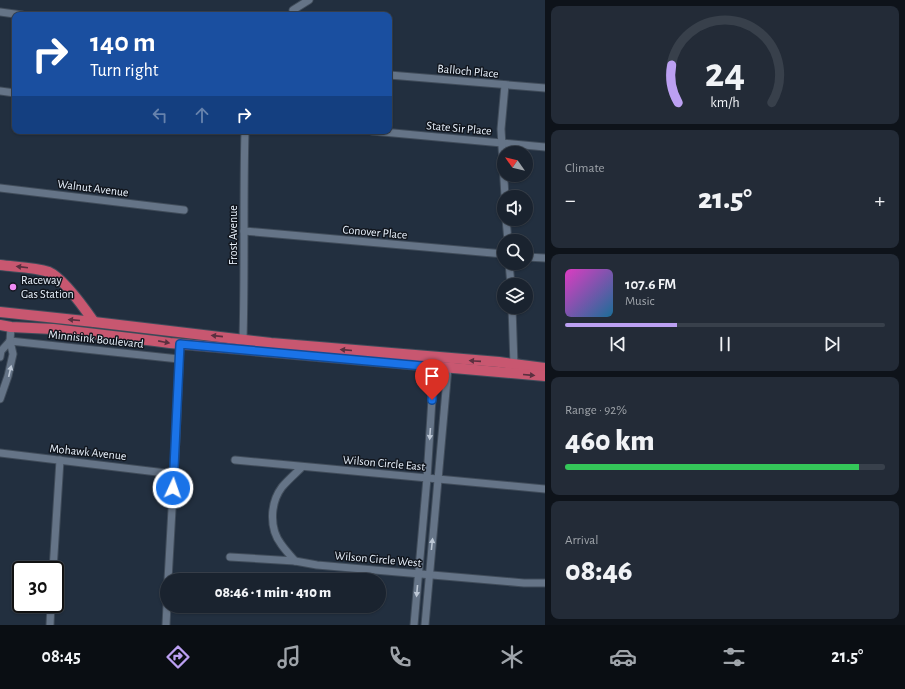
<!DOCTYPE html>
<meta charset="utf-8">
<style>
:root{--surface:#1a232f;--page:#232b37;--text:#f1f3f6;--muted:#9fa4aa;--line:#38404b;--accent:#bca0f2}
body{margin:0;font-family:"Alegreya Sans",sans-serif;background:var(--page);color:var(--text);height:100vh;display:flex;flex-direction:column;font-size:15px;white-space:nowrap}
*{box-sizing:border-box;margin:0}
p{font-size:13px;color:var(--muted)}
.icon{flex:none;width:22px;height:22px;fill:none;stroke:currentColor;stroke-width:2;stroke-linecap:round;stroke-linejoin:round}
.map{position:relative;flex:1;overflow:hidden}
.drawer{display:flex;flex-direction:column;gap:6px;padding:6px;background:#0e131a;width:360px}
.drawer>*{flex:none}
.top-card{position:absolute;left:12px;top:12px;width:380px;height:122px;border-radius:8px;box-shadow:0 1px 3px #0004,0 0 0 1px var(--line);background:#1a4fa0;color:#fff;overflow:hidden}
.needle{width:26px;rotate:304deg}
.tools{position:absolute;left:497px;top:146px;display:grid;gap:8px}
.tools a{display:grid;place-items:center;width:36px;height:36px;border-radius:50%;background:var(--surface);box-shadow:0 1px 3px #0004,0 0 0 1px var(--line);font-size:20px}
.speed{position:absolute;left:12px;top:561px;display:flex;gap:8px;font-size:20px;font-weight:700;text-align:center}
.speed>*{display:grid;place-content:center;width:52px;height:52px;border-radius:50%;background:var(--surface);box-shadow:0 1px 3px #0004,0 0 0 1px var(--line);line-height:1}
.speed .limit{border:2px solid #111;border-radius:6px;background:#fff;color:#111}
.pin{position:absolute;display:grid;place-items:center;width:34px;height:34px;color:#fff;margin:-41px -17px;border-radius:50% 50% 50% 0;rotate:-45deg;box-shadow:0 0 4px #0007}
.pin .icon{rotate:45deg}
.me{position:absolute;width:44px;margin:-22px;rotate:3deg;stroke-linejoin:round;filter:drop-shadow(0 0 3px #0008)}
.turn{display:flex;align-items:center;gap:14px;height:84px;padding:0 12px;font-size:18px}
.turn .icon{width:52px;height:52px;stroke-width:2.5}
.turn b{display:block;font-size:28px;line-height:34px}
.lanes{display:flex;align-items:center;height:38px;padding:0 12px;background:#0003;justify-content:center;gap:20px;direction:ltr}
.lanes .off{opacity:.35}
.big{font-size:30px;font-weight:800;line-height:1.1}
.drawer .card{flex:1;display:flex;flex-direction:column;justify-content:center;gap:6px;min-width:0;padding:0 14px;border-radius:8px;background:var(--page)}
.drawer .dial{align-items:center;gap:0}
.dial svg{height:104px;overflow:visible;fill:none;stroke:var(--line);stroke-width:7;stroke-linecap:round;text-anchor:middle}
.dial text{fill:var(--text);stroke:none}
.song{display:flex;align-items:center;gap:12px}
.cover{width:48px;height:48px;border-radius:6px;background:linear-gradient(135deg,hsl(310 70% 55%),hsl(200 70% 35%))}
.played{height:4px;border-radius:2px;background:linear-gradient(90deg,var(--accent) 35%,var(--line) 35%)}
.keys{display:flex;justify-content:space-around;direction:ltr}
.heat{display:flex;justify-content:space-between;align-items:center;font-size:22px;direction:ltr}
.charge{height:6px;border-radius:3px;background:linear-gradient(90deg,#34c759 92%,var(--line) 0)}
.trip{position:absolute;left:160px;top:573px;width:226px;height:40px;border-radius:20px;background:var(--surface);box-shadow:0 1px 3px #0004,0 0 0 1px var(--line);font-weight:800;line-height:40px;text-align:center}
.dock{display:flex;height:64px;justify-content:space-around;align-items:center;background:#0a0e13;color:var(--muted)}
.dock .icon{width:28px;height:28px}
.dock .on{color:var(--accent)}
.dock b{font-size:18px;color:var(--text)}
main{display:flex;flex:1;min-height:0}
.map>svg:first-child{display:block}
</style>
<main>
<div class="map">
<svg width="545" height="625" viewBox="0 0 545 625">
<rect width="100%" height="100%" fill="#222f3f"/>
<g fill="none" stroke-linecap="round" stroke-linejoin="round">
<defs>
<g id="minor">
<polyline points="293,10 309,0"/>
<polyline points="0,12 22,15"/>
<polyline points="389,75 545,88"/>
<polyline points="0,91 15,93"/>
<polyline points="372,131 545,147"/>
<polyline points="0,188 184,210"/>
<polyline points="505,197 501,129 505,85"/>
<polyline points="506,219 508,241"/>
<polyline points="244,231 504,254"/>
<polyline points="526,257 545,258"/>
<polyline points="509,263 511,285"/>
<polyline points="512,307 514,365"/>
<path d="M 243,339 C 245,270 243,200 245,131"/>
<polyline points="10,341 179,359"/>
<polyline points="0,357 1,351 10,341"/>
<polyline points="0,399 8,376 13,354 10,341 11,327"/>
<polyline points="0,453 174,474"/>
<polyline points="235,460 545,489"/>
<polyline points="230,557 295,561 317,565 524,583 545,583"/>
<path d="M 295,561 C 290,555 285,550 281,544 C 269,528 270,503 282,487 C 288,480 295,474 302,467"/>
<polyline points="53,570 60,460"/>
<polyline points="168,580 176,438 180,344"/>
<polyline points="50,625 51,604"/>
<polyline points="166,625 167,605"/>
<polyline points="414,625 427,478 434,367"/>
<polyline points="425,625 448,368"/>
</g>
<g id="highway">
<path d="M 0,265 C 16,267 34,267 49,272 C 63,278 85,309 94,322"/>
<polyline points="0,312 94,322 271,343 499,362 545,368"/>
<polyline points="0,325 11,327 53,329 155,341 170,343 545,376"/>
</g>
</defs>
<use href="#minor" stroke="#404c5a" stroke-width="9"/>
<use href="#highway" stroke="#404c5a" stroke-width="12"/>
<use href="#minor" stroke="#657487" stroke-width="7"/>
<use href="#highway" stroke="#c85770" stroke-width="10"/>
</g>
<defs><path id="oneway-solid" d="M-6-.8H1V-3.2L6.5 0L1 3.2V.8H-6Z"/></defs>
<g fill="#5a303f">
<use href="#oneway-solid" transform="translate(22 267) rotate(-173)"/>
<use href="#oneway-solid" transform="translate(74 320) rotate(-175)"/>
<use href="#oneway-solid" transform="translate(217 336) rotate(-174)"/>
<use href="#oneway-solid" transform="translate(164 342) rotate(11)"/>
<use href="#oneway-solid" transform="translate(346 350) rotate(-175)"/>
<use href="#oneway-solid" transform="translate(475 361) rotate(-176)"/>
<use href="#oneway-solid" transform="translate(529 375) rotate(5)"/>
</g>
<g fill="#bbc6d4">
<use href="#oneway-solid" transform="translate(10 371) rotate(-77)"/>
<use href="#oneway-solid" transform="translate(430 434) rotate(94)"/>
<use href="#oneway-solid" transform="translate(432 544) rotate(-84)"/>
<use href="#oneway-solid" transform="translate(417 591) rotate(95)"/>
</g>
<g fill="none" stroke-linecap="round" stroke-linejoin="round">
<defs>
<polyline id="route" points="173,488 180,344 434,367 432,400"/>
</defs>
<use href="#route" stroke="#114b97" stroke-width="10"/>
<use href="#route" stroke="#1a73e8" stroke-width="7"/>
</g>
<circle fill="#f08bf5" stroke="#11161e" stroke-width="1.5" cx="13" cy="287" r="4"/>
<g text-anchor="middle" stroke-width="3" stroke-linejoin="round" paint-order="stroke">
<g font-size="12" fill="#e9f2fd" stroke="#11161e">
<text transform="translate(468 71) rotate(5)" y="4">Balloch Place</text>
<text transform="translate(459 128) rotate(5)" y="4">State Sir Place</text>
<text transform="translate(93 188) rotate(7)" y="4">Walnut Avenue</text>
<text transform="translate(375 232) rotate(5)" y="4">Conover Place</text>
<text transform="translate(233 235) rotate(-90)" y="4">Frost Avenue</text>
<text transform="translate(96 339) rotate(6)" y="4">Minnisink Boulevard</text>
<text transform="translate(88 452) rotate(6)" y="4">Mohawk Avenue</text>
<text transform="translate(384 463) rotate(5)" y="4">Wilson Circle East</text>
<text transform="translate(378 559) rotate(5)" y="4">Wilson Circle West</text>
</g>
<g font-size="12" fill="#e9f2fd" stroke="#11161e" text-anchor="start">
<text x="21" y="284">Raceway<tspan x="21" dy="14">Gas Station</tspan></text>
</g>
</g>
</svg>
<div class="tools">
<a><svg class="needle" viewBox="-14 -14 28 28"><path d="M0-13l5 13h-10z" fill="#e53935"/><path d="M0 13l5-13h-10z" fill="#9fa4aa"/></svg></a>
<a><svg class="icon" aria-label="sound" viewBox="0 0 24 24"><path d="M4 9h4l5-4v14l-5-4H4zM17 9q2 3 0 6"/></svg></a>
<a><svg class="icon" aria-label="search" viewBox="0 0 24 24"><circle cx="10" cy="10" r="6"/><path d="M15 15l6 6"/></svg></a>
<a><svg class="icon" aria-label="layers" viewBox="0 0 24 24"><path d="M12 4l9 5-9 5-9-5zM3 14l9 5 9-5"/></svg></a>
</div>
<div class="speed"><div class="limit">30</div></div>
<div class="pin" style="left:432px;top:400px;background:#d93025"><svg class="icon" aria-label="arrive" viewBox="0 0 24 24"><path d="M6 21V4h12l-3 4 3 4H6"/></svg></div>
<svg class="me" style="left:173px;top:488px" viewBox="-20 -20 40 40"><circle r="17" fill="#1a73e8" stroke="#fff" stroke-width="3"/><path d="M0-11L8 9 0 5-8 9z" fill="#fff"/></svg>
<div class="trip">08:46 · 1 min · 410 m</div>
<div class="top-card">
<div class="turn"><svg class="icon" aria-label="right" viewBox="0 0 24 24"><path d="M7 20v-9h11M14 6l5 5-5 5"/></svg><div><b>140 m</b>Turn right</div></div>
<div class="lanes"><svg class="icon off" aria-label="left" viewBox="0 0 24 24"><path d="M17 20v-9H6M10 6l-5 5 5 5"/></svg><svg class="icon off" aria-label="ahead" viewBox="0 0 24 24"><path d="M12 20V5M6 11l6-6 6 6"/></svg><svg class="icon" aria-label="right" viewBox="0 0 24 24"><path d="M7 20v-9h11M14 6l5 5-5 5"/></svg></div>
</div>
</div>
<section class="drawer">
<div class="card dial"><svg viewBox="0 0 100 80">
<path d="M14 69A42 42 0 1 1 86 69"/>
<path d="M14 69A42 42 0 0 1 9 40" stroke="#bca0f2"/>
<text x="50" y="56" font-size="32" font-weight="700">24</text>
<text x="50" y="72" font-size="11">km/h</text>
</svg></div>
<div class="card"><p>Climate</p>
<div class="heat"><a>−</a><b class="big">21.5°</b><a>+</a></div>
</div>
<div class="card">
<div class="song"><i class="cover"></i><div><b>107.6 FM</b><p>Music</p></div></div>
<div class="played"></div>
<div class="keys"><svg class="icon" aria-label="previous" viewBox="0 0 24 24"><path d="M18 5L8 12l10 7zM5 5v14"/></svg><svg class="icon" aria-label="pause" viewBox="0 0 24 24"><path d="M8 5v14M16 5v14"/></svg><svg class="icon" aria-label="next" viewBox="0 0 24 24"><path d="M6 5l10 7-10 7zM19 5v14"/></svg></div>
</div>
<div class="card"><p>Range · 92%</p><b class="big">460 km</b><div class="charge"></div></div>
<div class="card"><p>Arrival</p><b class="big">08:46</b></div>
</section>
</main>
<nav class="dock">
<b>08:45</b>
<svg class="icon on" aria-label="directions" viewBox="0 0 24 24"><path d="M12 3l9 9-9 9-9-9zM9 14v-3h6M13 9l2 2-2 2"/></svg>
<svg class="icon" aria-label="music" viewBox="0 0 24 24"><path d="M9 18V5l10-2v13"/><circle cx="6" cy="18" r="3"/><circle cx="16" cy="16" r="3"/></svg>
<svg class="icon" aria-label="phone" viewBox="0 0 24 24"><path d="M5 4h4l2 5-3 2q2 4 5 5l2-3 5 2v4C11 20 4 13 5 4z"/></svg>
<svg class="icon" aria-label="climate" viewBox="0 0 24 24"><path d="M12 3v18M4 7l16 10M4 17L20 7"/></svg>
<svg class="icon" aria-label="car" viewBox="0 0 24 24"><path d="M5 17H2v-5l4-1 3-4h7l3 4 3 1v5h-3M9 17h6M6 11h13"/><circle cx="7" cy="17" r="2"/><circle cx="17" cy="17" r="2"/></svg>
<svg class="icon" aria-label="filters" viewBox="0 0 24 24"><path d="M4 7h16M4 17h16"/><circle cx="9" cy="7" r="2"/><circle cx="15" cy="17" r="2"/></svg>
<b>21.5°</b>
</nav>
